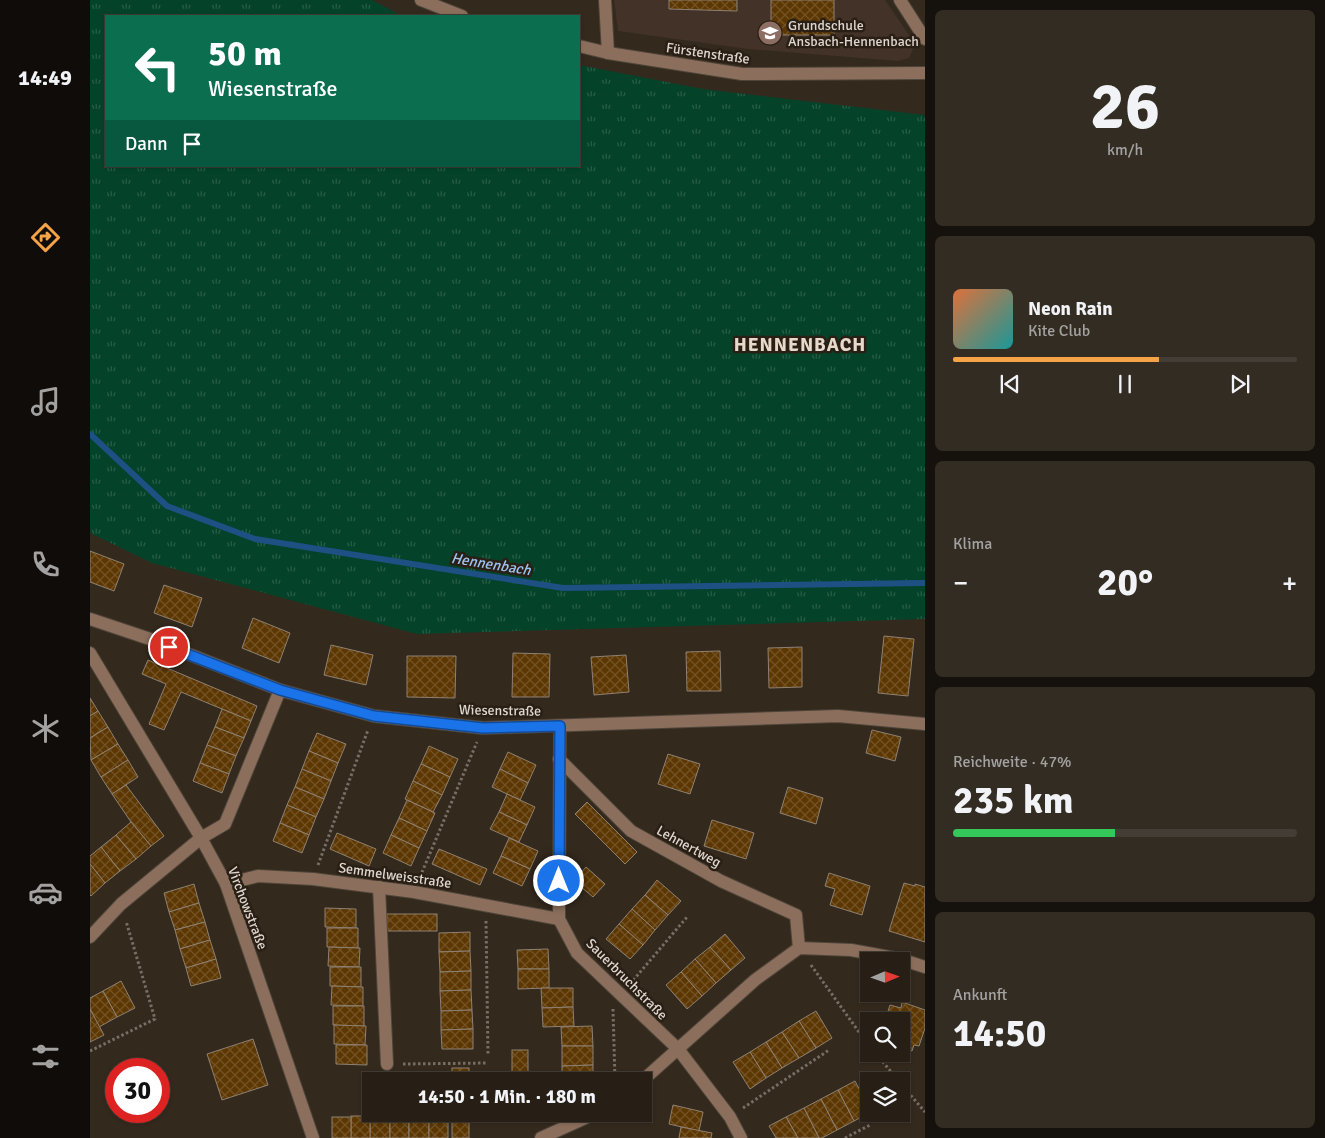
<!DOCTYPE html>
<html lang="de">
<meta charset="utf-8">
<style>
:root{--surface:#271f16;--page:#332c23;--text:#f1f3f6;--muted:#a4a2a1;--line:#433d35;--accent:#f6a247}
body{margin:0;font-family:Signika,sans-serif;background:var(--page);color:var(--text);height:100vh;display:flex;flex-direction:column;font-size:19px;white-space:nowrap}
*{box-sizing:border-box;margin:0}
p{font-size:16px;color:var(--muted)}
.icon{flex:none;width:28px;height:28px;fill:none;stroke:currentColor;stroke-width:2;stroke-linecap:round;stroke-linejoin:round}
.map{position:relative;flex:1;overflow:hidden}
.panel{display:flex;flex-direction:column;gap:10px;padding:10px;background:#15110c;width:400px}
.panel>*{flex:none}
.top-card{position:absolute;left:15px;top:15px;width:475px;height:152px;border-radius:0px;box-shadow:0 1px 4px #0004,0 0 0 1px var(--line);background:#0b6e4f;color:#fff;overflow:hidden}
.needle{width:32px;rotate:88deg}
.tools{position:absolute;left:770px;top:952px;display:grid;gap:10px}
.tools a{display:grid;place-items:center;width:50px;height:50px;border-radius:0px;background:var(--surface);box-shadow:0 1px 4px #0004,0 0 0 1px var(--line);font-size:25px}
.speed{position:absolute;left:15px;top:1058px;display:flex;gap:10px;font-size:25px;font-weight:700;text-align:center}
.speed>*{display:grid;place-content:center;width:65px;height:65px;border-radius:50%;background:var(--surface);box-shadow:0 1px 4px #0004,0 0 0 1px var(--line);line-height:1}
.speed .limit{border:8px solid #d22;background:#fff;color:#111}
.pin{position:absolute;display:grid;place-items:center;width:42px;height:42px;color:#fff;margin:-21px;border:2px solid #fff;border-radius:50%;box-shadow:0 1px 5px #0007}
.me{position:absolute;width:55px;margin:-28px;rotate:0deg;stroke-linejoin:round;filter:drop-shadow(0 0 4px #0008)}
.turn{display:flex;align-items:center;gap:18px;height:105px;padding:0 20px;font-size:22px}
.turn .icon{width:65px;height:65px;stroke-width:2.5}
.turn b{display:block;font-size:35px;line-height:42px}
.then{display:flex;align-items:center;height:48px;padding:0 20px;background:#0003;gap:10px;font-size:19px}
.big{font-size:38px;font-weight:700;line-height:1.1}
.panel .tile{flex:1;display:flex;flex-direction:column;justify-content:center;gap:8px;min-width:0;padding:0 18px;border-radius:8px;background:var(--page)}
.panel .dial{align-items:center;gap:0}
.dial b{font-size:65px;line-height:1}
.song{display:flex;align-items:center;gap:15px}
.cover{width:60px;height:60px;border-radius:8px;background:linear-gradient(135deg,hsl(20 70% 55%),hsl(180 70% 35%))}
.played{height:5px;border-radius:2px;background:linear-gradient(90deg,var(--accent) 60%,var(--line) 60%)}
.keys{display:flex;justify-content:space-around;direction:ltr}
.heat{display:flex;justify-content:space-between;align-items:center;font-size:28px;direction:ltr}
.charge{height:8px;border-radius:4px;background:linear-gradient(90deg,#34c759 47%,var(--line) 0)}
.trip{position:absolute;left:272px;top:1072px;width:290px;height:50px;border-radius:0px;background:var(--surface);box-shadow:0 1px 4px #0004,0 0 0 1px var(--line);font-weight:700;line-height:50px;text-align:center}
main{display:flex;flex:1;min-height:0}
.tab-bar{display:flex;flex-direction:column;width:90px;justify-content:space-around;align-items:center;background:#100c09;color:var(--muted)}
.tab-bar .icon{width:35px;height:35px}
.tab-bar .on{color:var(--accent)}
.tab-bar b{font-size:22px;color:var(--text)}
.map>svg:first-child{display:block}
</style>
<main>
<nav class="tab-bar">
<b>14:49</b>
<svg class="icon on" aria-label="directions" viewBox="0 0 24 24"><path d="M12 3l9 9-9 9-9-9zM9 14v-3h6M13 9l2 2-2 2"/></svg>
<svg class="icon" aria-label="music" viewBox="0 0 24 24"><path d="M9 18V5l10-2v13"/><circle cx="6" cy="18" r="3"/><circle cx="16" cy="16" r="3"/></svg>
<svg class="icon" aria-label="phone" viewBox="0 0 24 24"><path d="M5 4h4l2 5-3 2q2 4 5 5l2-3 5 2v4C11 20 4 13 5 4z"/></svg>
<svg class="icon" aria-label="climate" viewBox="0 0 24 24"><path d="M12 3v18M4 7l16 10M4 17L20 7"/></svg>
<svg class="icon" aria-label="car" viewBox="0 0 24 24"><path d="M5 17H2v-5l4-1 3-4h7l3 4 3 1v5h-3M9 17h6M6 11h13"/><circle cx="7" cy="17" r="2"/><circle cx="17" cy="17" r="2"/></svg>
<svg class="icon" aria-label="filters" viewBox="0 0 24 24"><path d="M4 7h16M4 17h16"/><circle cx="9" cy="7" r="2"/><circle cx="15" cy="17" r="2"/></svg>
</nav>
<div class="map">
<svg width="835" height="1138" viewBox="0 0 835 1138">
<defs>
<pattern id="grass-tufts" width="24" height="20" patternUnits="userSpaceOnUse" patternTransform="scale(1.25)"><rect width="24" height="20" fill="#044329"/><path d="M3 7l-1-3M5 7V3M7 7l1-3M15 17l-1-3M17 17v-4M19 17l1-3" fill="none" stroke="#285d47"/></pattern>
<pattern id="building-cross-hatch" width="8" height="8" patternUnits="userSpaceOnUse" patternTransform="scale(1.25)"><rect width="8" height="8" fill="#5c3701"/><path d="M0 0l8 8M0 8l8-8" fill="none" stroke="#735325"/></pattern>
</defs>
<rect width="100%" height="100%" fill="#34291d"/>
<polygon fill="#423227" points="524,0 795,0 819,35 824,47 819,58 808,61 658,49 528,31"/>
<polygon fill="url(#grass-tufts)" points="0,0 282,0 312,16 16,16 16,166 489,166 489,65 613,89 835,115 835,619 327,634 62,563 0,533"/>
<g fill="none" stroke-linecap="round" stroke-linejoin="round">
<polyline stroke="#1e5084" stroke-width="6" points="0,434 77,506 165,539 473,588 834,583"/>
</g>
<g fill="url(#building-cross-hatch)" stroke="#8e8173">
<polygon points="579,0 647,0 647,11 579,9"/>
<rect x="681" y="0" width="63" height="35"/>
<polygon points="0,551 34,564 24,591 0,582"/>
<polygon points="74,585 112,598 102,627 64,613"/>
<polygon points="163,618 200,633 189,663 152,648"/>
<polygon points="794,636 824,639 818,696 788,693"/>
<polygon points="241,645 283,655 276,685 234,675"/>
<polygon points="712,647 712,687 679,688 678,648"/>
<polygon points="630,651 631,691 597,691 596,652"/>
<polygon points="423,653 460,654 459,697 422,697"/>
<polygon points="536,655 539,692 504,695 501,657"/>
<polygon points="317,656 366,656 365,698 317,697"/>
<polygon points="58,660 167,706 161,721 91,692 74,730 59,724 76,684 52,674"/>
<polygon points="0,698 8,711 0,716"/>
<polygon points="132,709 161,721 154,738 125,727"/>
<polygon points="8,711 18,727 0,738 0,716"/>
<polygon points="18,727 28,744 1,760 0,738"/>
<polygon points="125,727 154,738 146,756 117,745"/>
<polygon points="782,730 811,737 805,761 776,753"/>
<polygon points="227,733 256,744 248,763 219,751"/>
<polygon points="28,744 38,760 11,777 1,760"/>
<polygon points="117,745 146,756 139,774 110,763"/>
<polygon points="339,746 368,759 360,777 331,764"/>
<polygon points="219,751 248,763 241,781 212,769"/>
<polygon points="418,752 446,765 438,783 410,769"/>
<polygon points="578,754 610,764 600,794 568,784"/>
<polygon points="38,760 48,777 22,794 11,777"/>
<polygon points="110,763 139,774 132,793 103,781"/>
<polygon points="331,764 360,777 352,795 323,781"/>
<polygon points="212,769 241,781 234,799 205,787"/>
<polygon points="410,769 438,783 430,800 402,787"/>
<polygon points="323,781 352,795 343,812 315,799"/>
<polygon points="36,785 74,836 61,846 41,822 22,794"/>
<polygon points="205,787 234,799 226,817 197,805"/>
<polygon points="698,787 733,798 726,824 690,813"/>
<polygon points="417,794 445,807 437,825 409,812"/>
<polygon points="317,800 345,813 337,831 309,818"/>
<polygon points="497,802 547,852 535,864 485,814"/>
<polygon points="197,805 226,817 219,835 190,823"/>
<polygon points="409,812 437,825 429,842 400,829"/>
<polygon points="309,818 337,831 329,848 301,835"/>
<polygon points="622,820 664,833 656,859 614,846"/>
<polygon points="41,822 61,846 46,859 26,835"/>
<polygon points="190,823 219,835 212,853 183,841"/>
<polygon points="247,833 286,849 279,866 240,849"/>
<polygon points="26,835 46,859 30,871 11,847"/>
<polygon points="301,835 329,848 321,866 293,853"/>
<polygon points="419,838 448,851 440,869 411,856"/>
<polygon points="11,847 30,871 15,883 0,864 0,856"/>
<polygon points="349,849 397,869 390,885 342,864"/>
<polygon points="411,856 440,869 432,886 403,873"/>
<polygon points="0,864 15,883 1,896 0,895"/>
<polygon points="496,867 515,884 503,897 484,881"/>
<polygon points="739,873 780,886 772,915 740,905 745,889 735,886"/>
<polygon points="567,880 591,901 578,915 555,895"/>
<polygon points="814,883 825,886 825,884 835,887 835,942 799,931"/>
<polygon points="104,884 109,903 79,912 74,893"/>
<polygon points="555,895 578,915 565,930 542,909"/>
<polygon points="109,903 115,922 85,930 79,912"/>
<polygon points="235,908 266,909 266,928 235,927"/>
<polygon points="542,909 565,930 553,945 529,924"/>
<rect x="297" y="914" width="50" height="17"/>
<polygon points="115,922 120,940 90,949 85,930"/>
<polygon points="529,924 553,945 540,959 516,939"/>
<polygon points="237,928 268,928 268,948 237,947"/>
<polygon points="380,932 380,951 349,952 349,933"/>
<polygon points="635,934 655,958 641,970 620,947"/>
<polygon points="120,940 126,959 96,968 90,949"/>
<polygon points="239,947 270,948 269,967 238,966"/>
<polygon points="620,947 641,970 626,983 605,959"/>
<polygon points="458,949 459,969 428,969 427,950"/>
<polygon points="380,951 381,971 350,972 349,952"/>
<polygon points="126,959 131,978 101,986 96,968"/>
<polygon points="605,959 626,983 612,996 591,972"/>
<polygon points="240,967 271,967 271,987 240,986"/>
<polygon points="428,969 459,969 459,988 428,989"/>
<polygon points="381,971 381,990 350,991 350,972"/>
<polygon points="591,972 612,996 597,1009 576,985"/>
<polygon points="31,981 45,1008 27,1017 13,991"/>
<polygon points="242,986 273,987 273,1006 241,1005"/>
<polygon points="451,988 483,988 483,1007 452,1008"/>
<polygon points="381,990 382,1010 351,1011 350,991"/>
<polygon points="13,991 27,1017 9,1027 0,1009 0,998"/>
<polygon points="812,1002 835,1010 835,1028 829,1046 824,1045 822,1051 811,1047 811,1021 795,1021 800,1005 811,1008"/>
<polygon points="243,1006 274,1006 274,1026 243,1025"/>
<polygon points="483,1007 484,1026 453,1027 452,1008"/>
<polygon points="0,1009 14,1035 0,1042"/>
<polygon points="382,1010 383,1029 351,1030 351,1011"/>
<polygon points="726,1011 742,1038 726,1048 709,1021"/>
<polygon points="709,1021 726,1048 709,1058 692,1032"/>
<polygon points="244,1025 276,1026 275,1045 244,1044"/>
<polygon points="502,1026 503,1046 472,1046 471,1027"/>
<polygon points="383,1029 383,1049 352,1049 351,1030"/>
<polygon points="692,1032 709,1058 692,1068 676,1042"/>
<polygon points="163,1039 178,1085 132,1100 117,1054"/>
<polygon points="676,1042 692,1068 676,1078 660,1052"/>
<polygon points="246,1045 277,1045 277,1065 246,1064"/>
<polygon points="472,1046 503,1046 503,1065 472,1066"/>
<rect x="422" y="1050" width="16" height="31"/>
<polygon points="660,1052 676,1078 660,1089 643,1062"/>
<polygon points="503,1065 503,1081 472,1081 472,1066"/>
<rect x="362" y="1068" width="17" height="13"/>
<polygon points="765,1081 779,1107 779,1113 764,1121 748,1090"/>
<polygon points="748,1090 764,1121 747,1130 731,1099"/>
<polygon points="731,1099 747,1130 732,1138 729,1138 714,1108"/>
<polygon points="583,1105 613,1112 609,1131 579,1124"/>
<polygon points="714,1108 729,1138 708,1138 696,1117"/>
<rect x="280" y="1114" width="20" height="24"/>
<rect x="300" y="1114" width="19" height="24"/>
<rect x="319" y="1114" width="20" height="24"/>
<rect x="339" y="1114" width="19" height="24"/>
<rect x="362" y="1114" width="17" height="24"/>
<rect x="422" y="1114" width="17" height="6"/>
<rect x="261" y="1116" width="19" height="22"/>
<rect x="242" y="1117" width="19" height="21"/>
<polygon points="696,1117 708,1138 686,1138 679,1126"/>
<polygon points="591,1127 622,1133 621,1138 589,1138"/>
</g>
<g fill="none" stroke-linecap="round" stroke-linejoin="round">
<defs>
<g id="minor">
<polyline points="331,0 372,16"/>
<polyline points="515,0 518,53"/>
<polyline points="810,0 835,39"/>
<polyline points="489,46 518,53 652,74 835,73"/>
<polyline points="0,619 60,639 190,690 284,716 393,728 748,716 835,724"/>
<polyline points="0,653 111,838 136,884 223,1138"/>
<polyline points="470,726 469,919 487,953 588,1049 640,1117 651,1138"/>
<polyline points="469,759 541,831 631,881 706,915 709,948"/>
<polyline points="136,884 168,876 223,879 324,892 469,919"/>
<polyline points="289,887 297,1064"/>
<polyline points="0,937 31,904 111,838 135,824 190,690"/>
<polyline points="552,1081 665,980 709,948 761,950 810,959 835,967"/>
<polyline points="451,1138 504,1114"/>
</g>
</defs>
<use href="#minor" stroke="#4f453a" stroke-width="14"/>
<g stroke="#776e64" stroke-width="3" stroke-dasharray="2.5 2.5" stroke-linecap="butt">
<polyline points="228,865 278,730"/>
<polyline points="330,877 387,742"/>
<polyline points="396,921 398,1055"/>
<polyline points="721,965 779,1046"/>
<polyline points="540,984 597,917"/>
<polyline points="523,1009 525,1081"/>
<polyline points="0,1051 65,1019 36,921"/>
<polyline points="786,1054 809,1081"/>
<polyline points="313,1064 398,1063"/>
<polyline points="811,1084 835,1112"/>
<polyline points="653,1108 739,1050"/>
<polyline points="755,1138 780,1125"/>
</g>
<use href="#minor" stroke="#8b6f5c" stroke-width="12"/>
</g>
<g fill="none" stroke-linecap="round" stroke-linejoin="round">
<defs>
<polyline id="route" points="79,647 190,690 284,716 393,728 470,726 469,881"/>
</defs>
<use href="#route" stroke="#114b97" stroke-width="12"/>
<use href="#route" stroke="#1a73e8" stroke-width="9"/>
</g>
<defs>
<symbol id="school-disc" viewBox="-11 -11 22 22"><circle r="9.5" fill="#8d6e63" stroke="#2a1f14"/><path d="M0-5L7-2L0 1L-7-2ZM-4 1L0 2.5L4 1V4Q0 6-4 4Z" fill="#fff"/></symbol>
</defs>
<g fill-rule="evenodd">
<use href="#school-disc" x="666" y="19" width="28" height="28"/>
</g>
<g text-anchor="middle" stroke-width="5" stroke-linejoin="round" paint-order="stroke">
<g font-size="14" fill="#ded7d0" stroke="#2a1f14" text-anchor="start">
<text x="698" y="30">Grundschule<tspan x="698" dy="16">Ansbach-Hennenbach</tspan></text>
</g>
<g font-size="14" fill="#ded7d0" stroke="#2a1f14">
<text transform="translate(618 53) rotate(8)" y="5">Fürstenstraße</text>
<text transform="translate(410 710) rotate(1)" y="5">Wiesenstraße</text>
<text transform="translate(599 846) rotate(29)" y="5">Lehnertweg</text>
<text transform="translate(305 875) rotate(8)" y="5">Semmelweisstraße</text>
<text transform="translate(158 908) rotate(69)" y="5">Virchowstraße</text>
<text transform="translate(537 979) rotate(45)" y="5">Sauerbruchstraße</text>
</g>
<g font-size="15" font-style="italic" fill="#9bc3f2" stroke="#2a1f14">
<text transform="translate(401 564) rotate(9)" y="5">Hennenbach</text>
</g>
<g font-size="19" font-weight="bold" letter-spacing="1" fill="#e8dacb" stroke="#2a1f14">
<text x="710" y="351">HENNENBACH</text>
</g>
</g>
</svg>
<div class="tools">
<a><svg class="needle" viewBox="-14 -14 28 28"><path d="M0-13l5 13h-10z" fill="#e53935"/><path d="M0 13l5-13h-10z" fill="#a4a2a1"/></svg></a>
<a><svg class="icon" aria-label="search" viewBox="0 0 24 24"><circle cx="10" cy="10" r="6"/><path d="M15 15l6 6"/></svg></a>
<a><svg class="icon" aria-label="layers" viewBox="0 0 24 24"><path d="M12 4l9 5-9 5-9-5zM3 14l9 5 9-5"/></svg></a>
</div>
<div class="speed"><div class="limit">30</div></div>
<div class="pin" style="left:79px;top:647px;background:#d93025"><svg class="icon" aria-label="arrive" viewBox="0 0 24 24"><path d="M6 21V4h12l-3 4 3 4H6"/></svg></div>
<svg class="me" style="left:469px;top:881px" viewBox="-20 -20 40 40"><circle r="17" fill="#1a73e8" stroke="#fff" stroke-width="3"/><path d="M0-11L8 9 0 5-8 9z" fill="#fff"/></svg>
<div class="trip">14:50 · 1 Min. · 180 m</div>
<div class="top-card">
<div class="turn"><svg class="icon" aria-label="left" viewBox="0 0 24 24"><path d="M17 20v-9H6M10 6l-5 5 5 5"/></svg><div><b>50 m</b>Wiesenstraße</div></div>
<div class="then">Dann<svg class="icon" aria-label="arrive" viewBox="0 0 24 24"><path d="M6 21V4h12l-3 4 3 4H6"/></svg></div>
</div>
</div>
<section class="panel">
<div class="tile dial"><b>26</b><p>km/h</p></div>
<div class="tile">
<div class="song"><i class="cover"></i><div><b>Neon Rain</b><p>Kite Club</p></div></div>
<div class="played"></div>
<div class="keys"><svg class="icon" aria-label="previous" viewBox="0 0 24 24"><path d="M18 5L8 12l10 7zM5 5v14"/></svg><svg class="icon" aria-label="pause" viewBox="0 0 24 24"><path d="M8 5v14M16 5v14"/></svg><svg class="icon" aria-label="next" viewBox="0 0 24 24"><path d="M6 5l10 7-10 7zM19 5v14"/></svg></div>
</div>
<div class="tile"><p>Klima</p>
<div class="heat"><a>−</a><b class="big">20°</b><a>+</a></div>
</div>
<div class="tile"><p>Reichweite · 47%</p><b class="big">235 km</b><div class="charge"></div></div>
<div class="tile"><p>Ankunft</p><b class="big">14:50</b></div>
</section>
</main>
